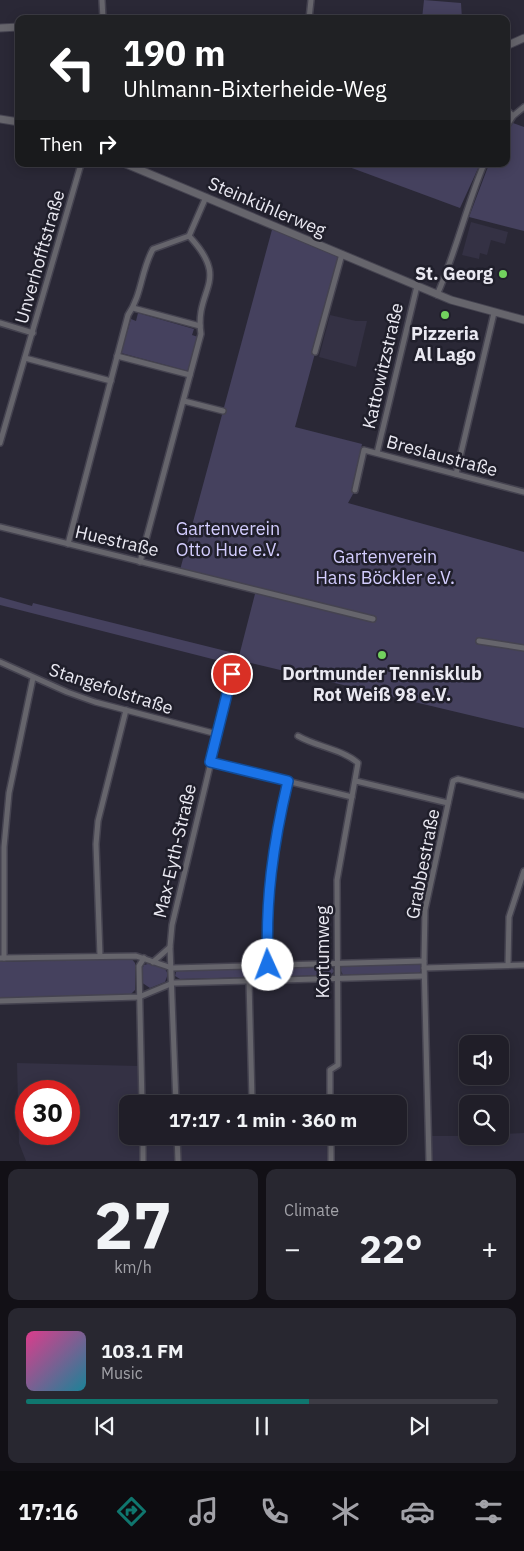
<!DOCTYPE html>
<meta charset="utf-8">
<style>
:root{--surface:#201e28;--page:#282730;--text:#f1f3f6;--muted:#a2a2a8;--line:#3d3c45;--accent:#0f766e}
body{margin:0;font-family:"IBM Plex Sans",sans-serif;background:var(--page);color:var(--text);height:100vh;display:flex;flex-direction:column;font-size:19px;white-space:nowrap}
*{box-sizing:border-box;margin:0}
p{font-size:16px;color:var(--muted)}
.icon{flex:none;width:28px;height:28px;fill:none;stroke:currentColor;stroke-width:2;stroke-linecap:round;stroke-linejoin:round}
.map{position:relative;height:1161px;overflow:hidden}
.details{display:flex;flex-direction:column;gap:8px;padding:8px;background:#121016;flex:1}
.details>*{flex:none}
.hud{position:absolute;left:15px;top:15px;width:495px;height:152px;border-radius:10px;box-shadow:0 2px 12px #0003,0 0 0 1px var(--line);background:#202124;color:#fff;overflow:hidden}
.buttons{position:absolute;left:459px;top:1035px;display:grid;gap:10px}
.buttons a{display:grid;place-items:center;width:50px;height:50px;border-radius:10px;background:var(--surface);box-shadow:0 2px 12px #0003,0 0 0 1px var(--line);font-size:25px}
.speed{position:absolute;left:15px;top:1080px;display:flex;gap:10px;font-size:25px;font-weight:700;text-align:center}
.speed>*{display:grid;place-content:center;width:65px;height:65px;border-radius:50%;background:var(--surface);box-shadow:0 2px 12px #0003,0 0 0 1px var(--line);line-height:1}
.speed .limit{border:8px solid #d22;background:#fff;color:#111}
.pin{position:absolute;display:grid;place-items:center;width:42px;height:42px;color:#fff;margin:-21px;border:2px solid #fff;border-radius:50%;box-shadow:0 1px 5px #0007}
.me{position:absolute;width:55px;margin:-28px;rotate:358deg;stroke-linejoin:round;filter:drop-shadow(0 0 4px #0008)}
.turn{display:flex;align-items:center;gap:18px;height:105px;padding:0 25px;font-size:22px}
.turn .icon{width:65px;height:65px;stroke-width:2.5}
.turn b{display:block;font-size:35px;line-height:42px}
.then{display:flex;align-items:center;height:48px;padding:0 25px;background:#0003;gap:10px;font-size:19px}
.big{font-size:38px;font-weight:800;line-height:1.1}
.details .widget{flex:1;display:flex;flex-direction:column;justify-content:center;gap:8px;min-width:0;padding:0 18px;border-radius:10px;background:var(--page)}
.details .dial{align-items:center;gap:0}
.dial b{font-size:65px;line-height:1}
.song{display:flex;align-items:center;gap:15px}
.cover{width:60px;height:60px;border-radius:8px;background:linear-gradient(135deg,hsl(330 70% 55%),hsl(190 70% 35%))}
.played{height:5px;border-radius:2px;background:linear-gradient(90deg,var(--accent) 60%,var(--line) 60%)}
.keys{display:flex;justify-content:space-around;direction:ltr}
.heat{display:flex;justify-content:space-between;align-items:center;font-size:28px;direction:ltr}
.details .tiles{flex:1;display:grid;gap:8px;grid-template-columns:1fr 1fr}
.widget:last-child{grid-column:span 2}
.trip{position:absolute;left:119px;top:1095px;width:288px;height:50px;border-radius:10px;background:var(--surface);box-shadow:0 2px 12px #0003,0 0 0 1px var(--line);font-weight:800;line-height:50px;text-align:center}
.dock{display:flex;height:80px;justify-content:space-around;align-items:center;background:#0d0c10;color:var(--muted)}
.dock .icon{width:35px;height:35px}
.dock .selected{color:var(--accent)}
.dock b{font-size:22px;color:var(--text)}
.map>svg:first-child{display:block}
</style>
<div class="map">
<svg width="524" height="1161" viewBox="0 0 524 1161">
<rect width="100%" height="100%" fill="#2a2836"/>
<g fill="#343144" fill-rule="evenodd">
<polygon points="471,222 508,232 505,244 491,240 487,255 480,253 479,259 462,255"/>
<polygon points="330,315 356,321 367,321 356,367 319,357"/>
<path d="M 17,1063 L 139,1066 L 140,1104 L 128,1104 L 128,1136 L 142,1136 L 142,1141 L 329,1136 L 329,1161 L 26,1161 L 19,1143 ZM 26,1091 L 69,1091 L 69,1134 L 26,1134 Z"/>
<polygon points="524,1133 524,1161 431,1161 430,1136 500,1136 500,1134"/>
</g>
<g fill="#45415e">
<polygon points="424,0 461,3 462,19 422,19"/>
<polygon points="513,123 524,127 524,231 469,217 489,164 506,164 506,135"/>
<polygon points="341,164 480,164 460,208"/>
<polygon points="273,226 342,254 295,427 362,444 353,494 348,503 524,552 524,728 238,660 256,590 180,570"/>
<polygon points="138,313 194,329 192,335 198,337 188,371 121,353 131,319 136,321"/>
<polygon points="0,597 32,606 33,603 234,653 232,664 0,605"/>
<polygon points="131,958 135,963 135,990 131,994 0,998 0,962"/>
<polygon points="151,963 165,969 168,974 165,982 150,988 141,982 141,971 144,965"/>
<polygon points="419,964 422,965 422,970 419,973 343,975 340,969 342,966"/>
<polygon points="331,966 334,971 331,975 180,979 175,976 176,972 179,971"/>
</g>
<g fill="none" stroke-linecap="round" stroke-linejoin="round">
<defs>
<g id="minor">
<polyline points="102,0 103,19"/>
<polyline points="309,19 311,0"/>
<polyline points="506,109 513,116"/>
<polyline points="506,127 513,116 524,107"/>
<path d="M 437,295 C 456,252 466,207 484,164"/>
<polyline points="133,308 200,326"/>
<polyline points="0,323 33,333"/>
<polyline points="315,352 342,254"/>
<polyline points="117,356 190,375"/>
<polyline points="25,358 111,381"/>
<polyline points="184,401 223,411"/>
<polyline points="0,443 81,164"/>
<polyline points="377,453 417,286"/>
<polyline points="456,474 494,313"/>
<polyline points="355,490 364,450 524,492"/>
<polyline points="0,527 373,619"/>
<path d="M 68,544 L 128,315 C 142,295 141,270 153,249 L 189,236"/>
<path d="M 140,562 L 201,334 C 194,288 232,282 189,236 L 206,197"/>
<polyline points="479,641 524,648"/>
<polyline points="0,662 67,692 95,702 217,734"/>
<path d="M 298,736 C 317,747 342,749 358,763 L 337,880 L 338,1065 L 330,1070 L 330,1104"/>
<polyline points="210,762 352,797"/>
<polyline points="356,781 448,803"/>
<polyline points="100,956 96,844 98,821 126,710"/>
<polyline points="0,958 136,956 172,968 424,961"/>
<polyline points="4,958 4,847 9,793 33,678"/>
<polyline points="153,962 170,947"/>
<path d="M 268,965 C 265,901 273,844 288,781"/>
<polyline points="508,965 509,917 524,871"/>
<polyline points="424,968 524,965"/>
<polyline points="0,1001 139,997 173,983 424,976"/>
<polyline points="176,1102 252,1100 249,981"/>
<polyline points="142,1104 139,966 144,958"/>
<polyline points="176,1104 170,947 172,925 232,674"/>
<polyline points="143,1136 143,1161"/>
<polyline points="177,1136 178,1161"/>
<polyline points="331,1136 331,1161"/>
<polyline points="429,1161 424,961 425,910 453,781 458,779 524,796"/>
</g>
<g id="tertiary">
<polyline points="0,28 19,27"/>
<polyline points="506,46 524,38"/>
<polyline points="0,119 19,122"/>
<polyline points="126,164 451,300 524,320"/>
</g>
</defs>
<use href="#minor" stroke="#454350" stroke-width="8"/>
<use href="#tertiary" stroke="#454350" stroke-width="9"/>
<use href="#minor" stroke="#66656c" stroke-width="5"/>
<use href="#tertiary" stroke="#66656c" stroke-width="7"/>
</g>
<g fill="none" stroke-linecap="round" stroke-linejoin="round">
<defs>
<path id="route" d="M 232,674 L 210,762 L 288,781 C 273,844 265,901 268,965"/>
</defs>
<use href="#route" stroke="#114b97" stroke-width="12"/>
<use href="#route" stroke="#1a73e8" stroke-width="9"/>
</g>
<g fill="#72d25e" stroke="#201f2b" stroke-width="2">
<circle cx="503" cy="274" r="5"/>
<circle cx="445" cy="315" r="5"/>
<circle cx="382" cy="655" r="5"/>
</g>
<g text-anchor="middle" stroke-width="5" stroke-linejoin="round" paint-order="stroke">
<g font-size="18" fill="#eae9f2" stroke="#201f2b">
<text transform="translate(267 207) rotate(23)" y="6">Steinkühlerweg</text>
<text transform="translate(40 257) rotate(-74)" y="6">Unverhofftstraße</text>
<text transform="translate(383 366) rotate(-77)" y="6">Kattowitzstraße</text>
<text transform="translate(442 456) rotate(15)" y="6">Breslaustraße</text>
<text transform="translate(117 541) rotate(13)" y="6">Huestraße</text>
<text transform="translate(111 689) rotate(18)" y="6">Stangefolstraße</text>
<text transform="translate(175 851) rotate(-77)" y="6">Max-Eyth-Straße</text>
<text transform="translate(423 864) rotate(-79)" y="6">Grabbestraße</text>
<text transform="translate(323 952) rotate(-90)" y="6">Kortumweg</text>
</g>
<g font-size="18" font-weight="bold" fill="#eae9f2" stroke="#201f2b">
<text x="493" y="280" text-anchor="end">St. Georg</text>
<text x="445" y="340">Pizzeria<tspan x="445" dy="21">Al Lago</tspan></text>
<text x="382" y="680">Dortmunder Tennisklub<tspan x="382" dy="21">Rot Weiß 98 e.V.</tspan></text>
</g>
<g font-size="18" fill="#d3cdfe" stroke="#201f2b">
<text x="228" y="535">Gartenverein<tspan x="228" dy="21">Otto Hue e.V.</tspan></text>
<text x="385" y="563">Gartenverein<tspan x="385" dy="21">Hans Böckler e.V.</tspan></text>
</g>
</g>
</svg>
<div class="buttons">
<a><svg class="icon" aria-label="sound" viewBox="0 0 24 24"><path d="M4 9h4l5-4v14l-5-4H4zM17 9q2 3 0 6"/></svg></a>
<a><svg class="icon" aria-label="search" viewBox="0 0 24 24"><circle cx="10" cy="10" r="6"/><path d="M15 15l6 6"/></svg></a>
</div>
<div class="speed"><div class="limit">30</div></div>
<div class="pin" style="left:232px;top:674px;background:#d93025"><svg class="icon" aria-label="arrive" viewBox="0 0 24 24"><path d="M6 21V4h12l-3 4 3 4H6"/></svg></div>
<svg class="me" style="left:268px;top:965px" viewBox="-20 -20 40 40"><circle r="19" fill="#fff"/><path d="M0-13L10 11 0 6-10 11z" fill="#1a73e8"/></svg>
<div class="trip">17:17 · 1 min · 360 m</div>
<div class="hud">
<div class="turn"><svg class="icon" aria-label="left" viewBox="0 0 24 24"><path d="M17 20v-9H6M10 6l-5 5 5 5"/></svg><div><b>190 m</b>Uhlmann-Bixterheide-Weg</div></div>
<div class="then">Then<svg class="icon" aria-label="right" viewBox="0 0 24 24"><path d="M7 20v-9h11M14 6l5 5-5 5"/></svg></div>
</div>
</div>
<section class="details">
<div class="tiles">
<div class="widget dial"><b>27</b><p>km/h</p></div>
<div class="widget"><p>Climate</p>
<div class="heat"><a>−</a><b class="big">22°</b><a>+</a></div>
</div>
<div class="widget">
<div class="song"><i class="cover"></i><div><b>103.1 FM</b><p>Music</p></div></div>
<div class="played"></div>
<div class="keys"><svg class="icon" aria-label="previous" viewBox="0 0 24 24"><path d="M18 5L8 12l10 7zM5 5v14"/></svg><svg class="icon" aria-label="pause" viewBox="0 0 24 24"><path d="M8 5v14M16 5v14"/></svg><svg class="icon" aria-label="next" viewBox="0 0 24 24"><path d="M6 5l10 7-10 7zM19 5v14"/></svg></div>
</div>
</div>
</section>
<nav class="dock">
<b>17:16</b>
<svg class="icon selected" aria-label="directions" viewBox="0 0 24 24"><path d="M12 3l9 9-9 9-9-9zM9 14v-3h6M13 9l2 2-2 2"/></svg>
<svg class="icon" aria-label="music" viewBox="0 0 24 24"><path d="M9 18V5l10-2v13"/><circle cx="6" cy="18" r="3"/><circle cx="16" cy="16" r="3"/></svg>
<svg class="icon" aria-label="phone" viewBox="0 0 24 24"><path d="M5 4h4l2 5-3 2q2 4 5 5l2-3 5 2v4C11 20 4 13 5 4z"/></svg>
<svg class="icon" aria-label="climate" viewBox="0 0 24 24"><path d="M12 3v18M4 7l16 10M4 17L20 7"/></svg>
<svg class="icon" aria-label="car" viewBox="0 0 24 24"><path d="M5 17H2v-5l4-1 3-4h7l3 4 3 1v5h-3M9 17h6M6 11h13"/><circle cx="7" cy="17" r="2"/><circle cx="17" cy="17" r="2"/></svg>
<svg class="icon" aria-label="filters" viewBox="0 0 24 24"><path d="M4 7h16M4 17h16"/><circle cx="9" cy="7" r="2"/><circle cx="15" cy="17" r="2"/></svg>
</nav>
